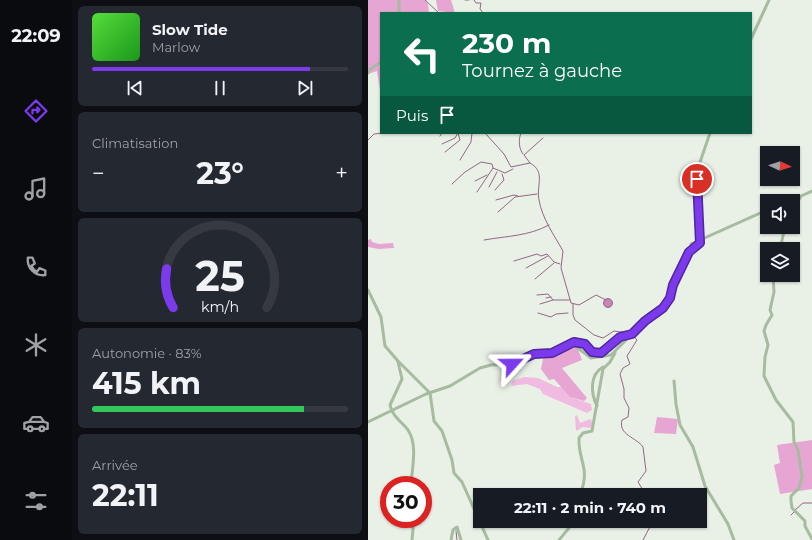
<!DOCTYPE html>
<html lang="fr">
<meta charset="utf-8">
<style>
:root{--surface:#171b24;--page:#242831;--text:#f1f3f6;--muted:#9ea1a6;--line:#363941;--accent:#7c3aed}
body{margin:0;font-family:Montserrat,sans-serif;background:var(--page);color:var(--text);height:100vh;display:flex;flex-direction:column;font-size:15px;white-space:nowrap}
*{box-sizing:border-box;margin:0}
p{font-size:13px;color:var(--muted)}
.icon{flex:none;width:22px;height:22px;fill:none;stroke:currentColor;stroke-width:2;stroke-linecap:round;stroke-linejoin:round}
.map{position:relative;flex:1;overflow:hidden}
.details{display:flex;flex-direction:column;gap:6px;padding:6px;background:#0d0f14;width:296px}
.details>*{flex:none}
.banner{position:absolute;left:12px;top:12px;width:372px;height:122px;border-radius:0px;box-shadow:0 1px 3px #0004;background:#0b6e4f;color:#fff;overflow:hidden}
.needle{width:26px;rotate:94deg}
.tools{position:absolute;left:392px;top:146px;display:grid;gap:8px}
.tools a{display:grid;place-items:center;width:40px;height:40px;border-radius:0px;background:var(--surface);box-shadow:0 1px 3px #0004;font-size:20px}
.speed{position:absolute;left:12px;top:476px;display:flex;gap:8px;font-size:20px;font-weight:700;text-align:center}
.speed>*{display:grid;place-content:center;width:52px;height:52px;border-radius:50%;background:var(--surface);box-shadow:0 1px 3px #0004;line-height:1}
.speed .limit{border:6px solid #d22;background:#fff;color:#111}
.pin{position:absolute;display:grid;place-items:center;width:34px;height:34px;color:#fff;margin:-17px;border:2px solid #fff;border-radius:50%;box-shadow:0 1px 4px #0007}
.me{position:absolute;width:44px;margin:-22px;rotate:66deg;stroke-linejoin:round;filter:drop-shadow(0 0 3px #0008)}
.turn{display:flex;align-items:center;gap:14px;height:84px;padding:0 16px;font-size:18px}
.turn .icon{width:52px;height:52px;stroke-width:2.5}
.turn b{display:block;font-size:28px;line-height:34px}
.then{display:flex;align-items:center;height:38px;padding:0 16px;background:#0003;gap:8px;font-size:15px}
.big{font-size:30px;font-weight:700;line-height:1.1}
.details .card{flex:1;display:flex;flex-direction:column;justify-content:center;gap:6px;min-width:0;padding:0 14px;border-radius:6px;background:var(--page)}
.details .dial{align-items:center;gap:0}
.dial svg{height:104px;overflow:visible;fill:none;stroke:var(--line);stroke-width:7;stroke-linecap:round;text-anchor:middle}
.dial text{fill:var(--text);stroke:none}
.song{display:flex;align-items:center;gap:12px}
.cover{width:48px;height:48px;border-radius:6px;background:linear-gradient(135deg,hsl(110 70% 55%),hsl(120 70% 35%))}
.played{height:4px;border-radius:2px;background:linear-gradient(90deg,var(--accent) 85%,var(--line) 85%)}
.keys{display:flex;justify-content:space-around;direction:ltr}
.heat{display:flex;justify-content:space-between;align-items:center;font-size:22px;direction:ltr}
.charge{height:6px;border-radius:3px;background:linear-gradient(90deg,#34c759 83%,var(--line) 0)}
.trip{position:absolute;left:105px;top:488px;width:234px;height:40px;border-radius:0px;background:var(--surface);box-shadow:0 1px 3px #0004;font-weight:700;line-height:40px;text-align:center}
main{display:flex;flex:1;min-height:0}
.menu{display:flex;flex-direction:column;width:72px;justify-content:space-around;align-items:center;background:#090b0e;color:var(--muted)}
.menu .icon{width:28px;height:28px}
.menu .on{color:var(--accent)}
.menu b{font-size:18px;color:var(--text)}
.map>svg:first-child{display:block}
</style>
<main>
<nav class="menu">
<b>22:09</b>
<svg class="icon on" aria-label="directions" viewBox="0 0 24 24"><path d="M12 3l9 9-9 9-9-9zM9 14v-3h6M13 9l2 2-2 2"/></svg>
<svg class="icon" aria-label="music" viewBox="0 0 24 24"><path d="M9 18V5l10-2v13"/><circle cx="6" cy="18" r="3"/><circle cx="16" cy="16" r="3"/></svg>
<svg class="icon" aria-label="phone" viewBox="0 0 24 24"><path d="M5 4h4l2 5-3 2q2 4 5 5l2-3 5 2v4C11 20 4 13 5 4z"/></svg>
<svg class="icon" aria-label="climate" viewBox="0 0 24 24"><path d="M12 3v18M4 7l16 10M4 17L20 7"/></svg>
<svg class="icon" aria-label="car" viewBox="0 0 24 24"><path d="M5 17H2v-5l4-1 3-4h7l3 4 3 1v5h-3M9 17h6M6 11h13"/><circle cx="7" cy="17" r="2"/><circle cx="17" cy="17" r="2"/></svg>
<svg class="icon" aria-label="filters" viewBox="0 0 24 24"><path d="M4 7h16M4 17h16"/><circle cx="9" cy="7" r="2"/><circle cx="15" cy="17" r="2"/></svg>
</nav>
<section class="details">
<div class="card">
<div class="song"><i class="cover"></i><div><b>Slow Tide</b><p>Marlow</p></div></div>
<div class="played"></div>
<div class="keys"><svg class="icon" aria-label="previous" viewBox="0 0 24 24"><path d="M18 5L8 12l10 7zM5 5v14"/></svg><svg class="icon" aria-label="pause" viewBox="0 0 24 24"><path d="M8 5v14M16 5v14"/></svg><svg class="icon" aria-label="next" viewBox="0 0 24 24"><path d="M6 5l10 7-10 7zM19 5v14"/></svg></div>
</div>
<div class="card"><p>Climatisation</p>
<div class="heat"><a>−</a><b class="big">23°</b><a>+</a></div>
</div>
<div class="card dial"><svg viewBox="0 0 100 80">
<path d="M14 69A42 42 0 1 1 86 69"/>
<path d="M14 69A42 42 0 0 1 9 39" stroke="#7c3aed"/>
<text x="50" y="56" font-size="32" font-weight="700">25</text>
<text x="50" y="72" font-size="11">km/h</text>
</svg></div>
<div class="card"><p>Autonomie · 83%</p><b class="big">415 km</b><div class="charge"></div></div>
<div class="card"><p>Arrivée</p><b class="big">22:11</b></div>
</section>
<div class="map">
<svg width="444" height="540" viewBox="0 0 444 540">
<rect width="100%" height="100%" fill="#e9f1e7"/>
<g fill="#f1bbe1">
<polygon points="156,377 170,378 189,387 194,387 202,397 223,404 224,410 219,413 175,394 172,389 159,384 143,386 144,381"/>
<polygon points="209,415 212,423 222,419 225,422 223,428 215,427 208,431 207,416"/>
</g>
<g fill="#e7a5d4">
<polygon points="0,0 57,0 60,4 61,13 13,13 13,90 12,90 9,71 0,74"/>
<polygon points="68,0 83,0 87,13 70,11"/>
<polygon points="3,239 4,242 11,244 25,243 26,248 11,249 0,247 0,240"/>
<polygon points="209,347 214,360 194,368 219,398 216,401 202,397 186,379 181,380 173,369 175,359"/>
<polygon points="289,417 310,419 308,434 286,433"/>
<polygon points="444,440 444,489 412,494 406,465 412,463 409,445"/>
</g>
<circle fill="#c687b4" stroke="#926785" cx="240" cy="303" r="4.5"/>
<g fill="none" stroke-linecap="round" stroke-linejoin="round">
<g stroke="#926785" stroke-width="1">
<polyline points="57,0 71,13"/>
<polyline points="97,0 101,0"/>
<polyline points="106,0 108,3 113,3 112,9 115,13"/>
<path d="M 117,133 L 136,154 L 143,167 L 162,163 C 178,172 168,185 171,200 C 174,218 186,235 195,251 L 193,268 L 203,303 L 211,305 L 228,295 L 238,300"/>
<path d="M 153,133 C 150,140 151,149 155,154"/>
<polyline points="72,136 74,133"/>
<polyline points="0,140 6,134 15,133"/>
<polyline points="74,144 87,138 90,133"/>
<polyline points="77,152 92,140 90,133"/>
<polyline points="92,160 103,142 104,133"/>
<polyline points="162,163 156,155 175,138"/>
<polyline points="107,181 119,175"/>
<polyline points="84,184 97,172 113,162 124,164 125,168"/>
<polyline points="121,187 129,172"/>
<polyline points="127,190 136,180 134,174"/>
<polyline points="109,192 125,168 137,173 145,169"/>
<polyline points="128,200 146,195 150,196"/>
<polyline points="130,212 147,197 169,194"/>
<path d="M 116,240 C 139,236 161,236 181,225"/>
<polyline points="146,261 169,254 173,256 179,254 186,262 192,264"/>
<polyline points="158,268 180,256"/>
<polyline points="167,279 186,263"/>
<polyline points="169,295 180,294 185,300 202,300"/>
<polyline points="178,298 183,297"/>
<polyline points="172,304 185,300"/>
<path d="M 205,304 L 205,315 L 207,320 L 226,335 L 235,338 L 246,331 L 253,332 L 261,331 L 269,340 L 259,356 L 262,364 L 255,368 L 252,374 L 256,389 L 256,398 L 261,408 L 260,417 L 254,420 C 250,435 268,437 275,447 L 278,471 L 270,482 L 278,495"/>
<polyline points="170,313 183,317 188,314 200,313"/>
<polyline points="427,510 435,503 444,503"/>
<polyline points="423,515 426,512"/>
<polyline points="88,531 89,540"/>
<polyline points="275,540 285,521"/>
</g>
<g stroke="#a6bba0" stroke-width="3">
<polyline points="31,0 31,13"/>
<polyline points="383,39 401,0"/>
<polyline points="0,73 1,70 13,62"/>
<polyline points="422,201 444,191"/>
<polyline points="425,209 432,198"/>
<polyline points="323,244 399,210"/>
<polyline points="412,249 417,227"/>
<polyline points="405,275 406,292 402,310 404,315 398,325 396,331 400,345 397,357 396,376 408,400 425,422 426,442 430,450 434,477 431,488 423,496 423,501 424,508 437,521 437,526 444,539"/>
<polyline points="0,290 13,317 17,346 30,361 62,393 66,421 74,431 84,460 86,473 94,482 120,540"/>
<polyline points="203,343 223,358 243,355 277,321 295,308 300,302 321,252 332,243 329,171 342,133"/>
<path d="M 30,362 L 34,379 L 22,405 C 24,416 34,422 40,430 C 50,445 44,468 43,485"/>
<polyline points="306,381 308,404 312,425 325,447 337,486 360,524 366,540"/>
<path d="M 229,406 C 223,394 221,375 235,367"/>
<path d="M 0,422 L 58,394 L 82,386 L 112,368 L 123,365 L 144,364 L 166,354 L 184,353 L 206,342 L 214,343 L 227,353 C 241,354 246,335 263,334"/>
<path d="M 212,495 C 223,467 210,462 211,438 L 215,433 L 224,431 L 235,369 L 242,362 L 247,353"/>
<polyline points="44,540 46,519"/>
<polyline points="83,540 85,530 89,527 93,540"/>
<polyline points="191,540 201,528 203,521"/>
</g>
</g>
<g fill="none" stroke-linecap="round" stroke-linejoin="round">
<defs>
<polyline id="route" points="144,364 166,354 184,353 206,342 217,344 224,352 233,353 252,337 264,334 277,321 295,308 302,298 305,285 321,252 332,243 329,179"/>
</defs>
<use href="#route" stroke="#51269a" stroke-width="10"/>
<use href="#route" stroke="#7c3aed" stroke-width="7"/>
</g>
</svg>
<div class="tools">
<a><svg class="needle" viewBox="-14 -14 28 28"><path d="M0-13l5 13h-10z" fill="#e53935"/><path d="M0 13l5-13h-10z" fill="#9ea1a6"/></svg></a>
<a><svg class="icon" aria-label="sound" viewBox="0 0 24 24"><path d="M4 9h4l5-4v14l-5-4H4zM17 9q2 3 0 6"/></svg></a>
<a><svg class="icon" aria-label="layers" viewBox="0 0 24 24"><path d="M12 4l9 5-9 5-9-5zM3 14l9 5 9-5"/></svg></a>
</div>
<div class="speed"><div class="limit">30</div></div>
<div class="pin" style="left:329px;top:179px;background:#d93025"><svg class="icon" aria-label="arrive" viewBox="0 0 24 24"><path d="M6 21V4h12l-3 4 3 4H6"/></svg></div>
<svg class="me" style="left:144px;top:364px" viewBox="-20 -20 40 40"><path d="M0-17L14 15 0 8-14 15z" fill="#7c3aed" stroke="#fff" stroke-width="4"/></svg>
<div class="trip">22:11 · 2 min · 740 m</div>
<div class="banner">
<div class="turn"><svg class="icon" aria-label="left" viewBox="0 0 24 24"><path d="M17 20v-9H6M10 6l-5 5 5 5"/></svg><div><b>230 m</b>Tournez à gauche</div></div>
<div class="then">Puis<svg class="icon" aria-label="arrive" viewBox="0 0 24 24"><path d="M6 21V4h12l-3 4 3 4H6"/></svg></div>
</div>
</div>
</main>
